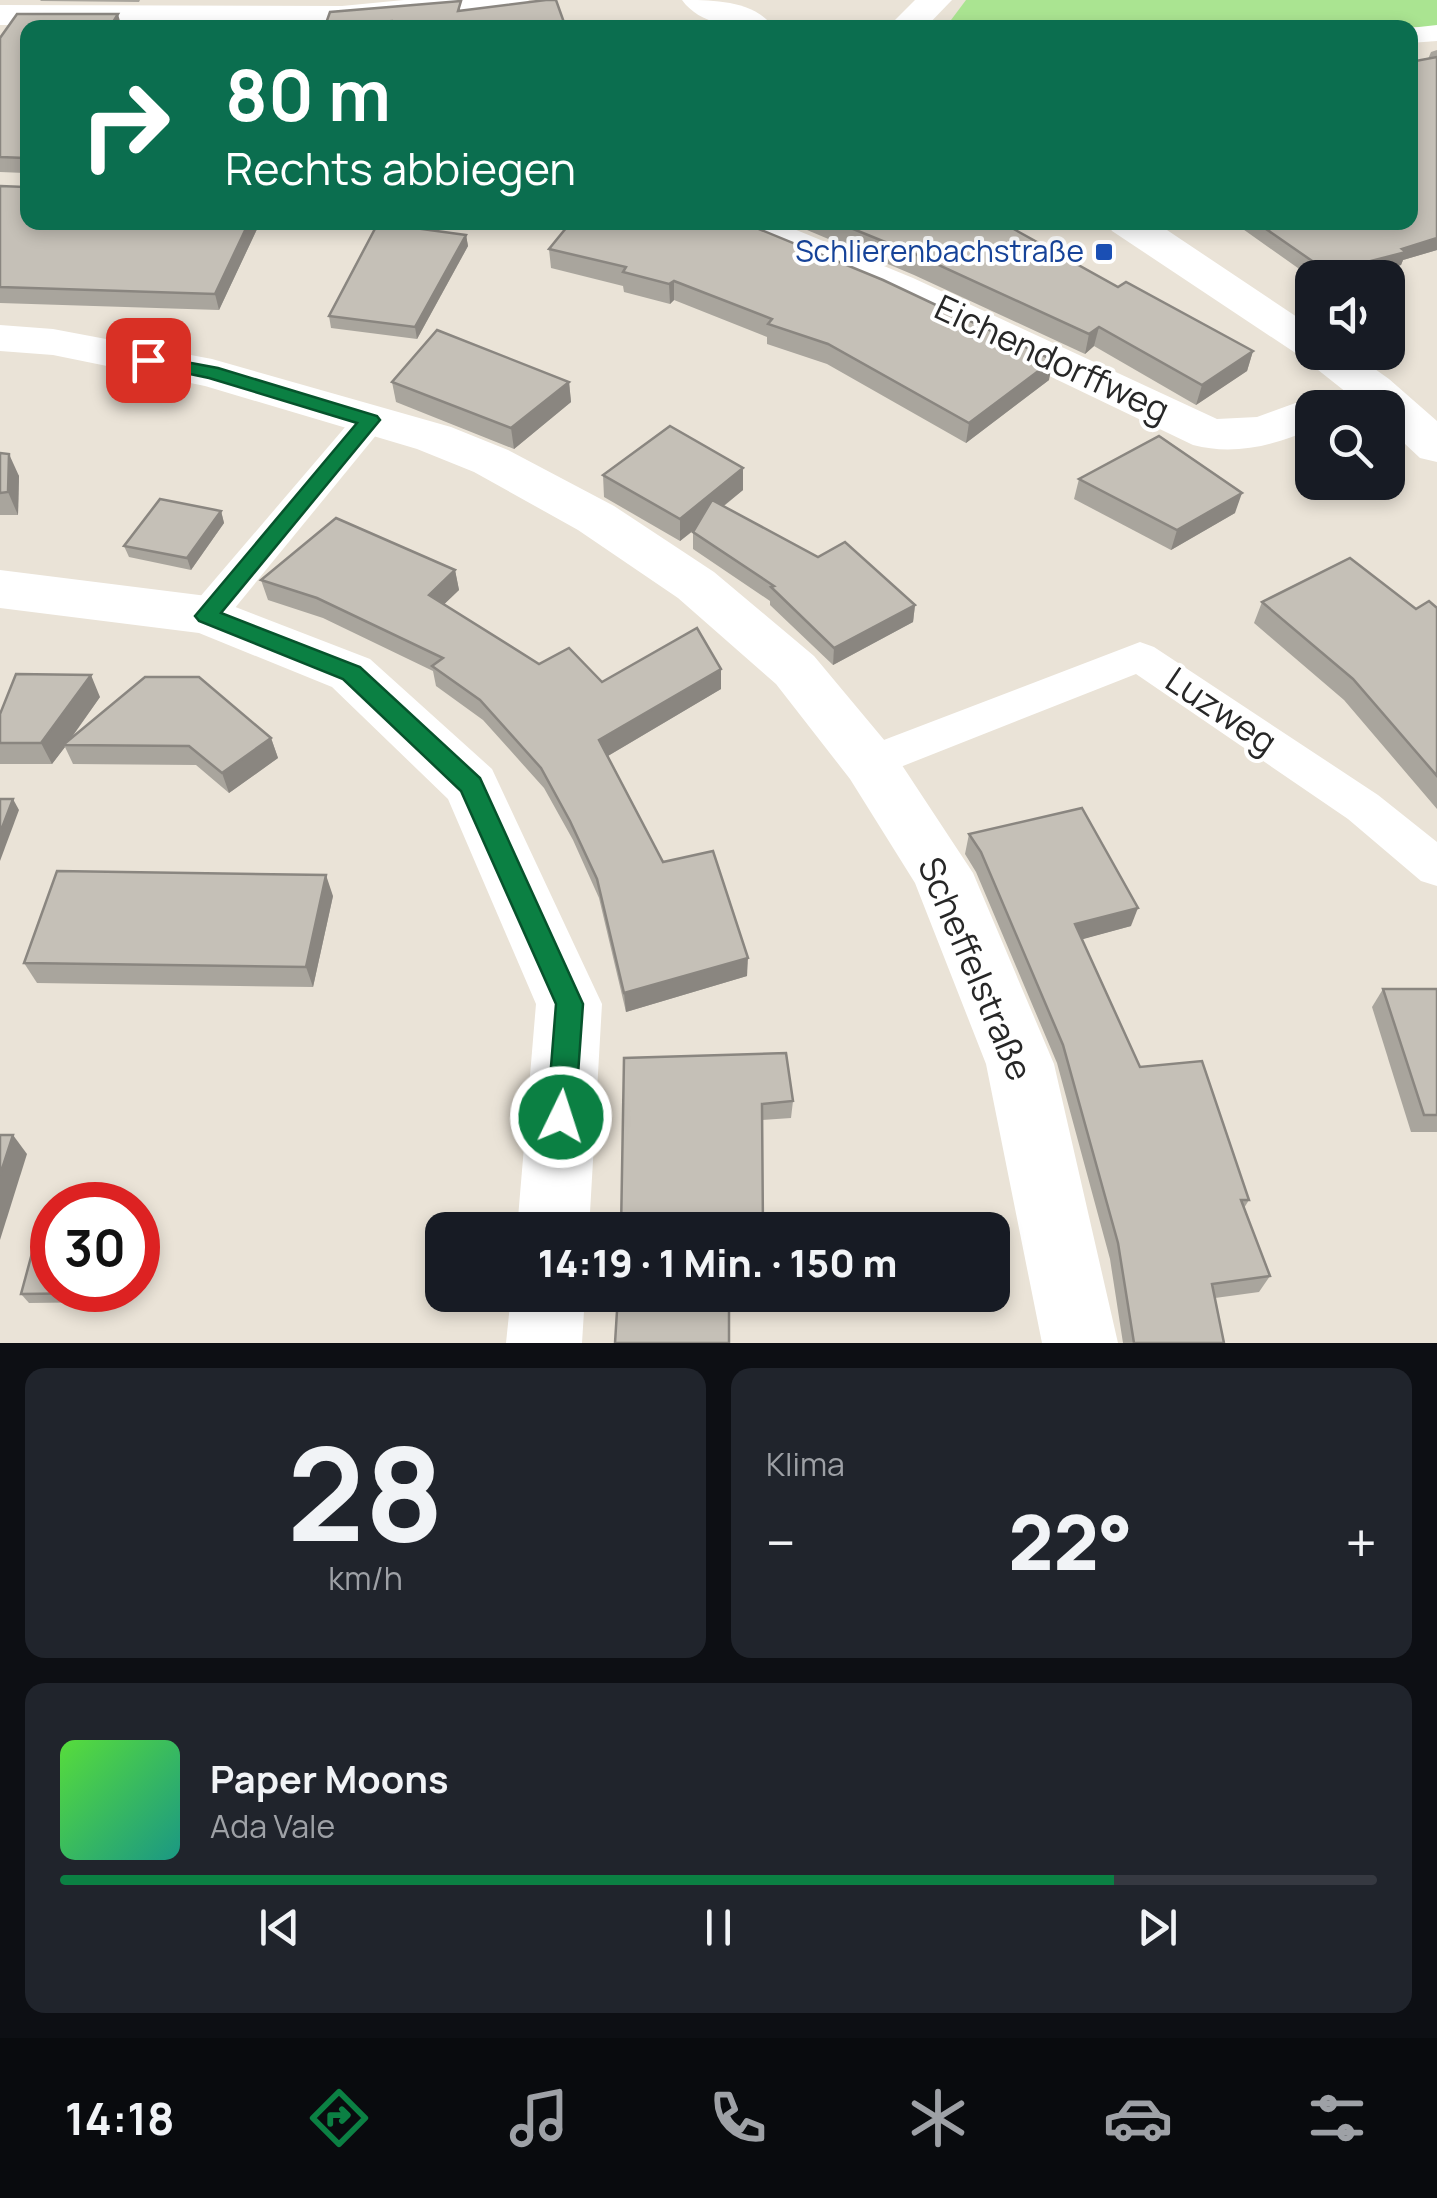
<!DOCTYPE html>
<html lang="de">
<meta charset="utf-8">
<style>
:root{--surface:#171b24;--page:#20242c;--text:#f1f3f6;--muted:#9ea1a6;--line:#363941;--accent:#0b8043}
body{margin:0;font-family:Manrope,sans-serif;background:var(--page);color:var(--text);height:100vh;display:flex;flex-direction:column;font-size:38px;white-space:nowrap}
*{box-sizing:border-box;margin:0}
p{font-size:32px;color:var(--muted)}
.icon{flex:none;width:55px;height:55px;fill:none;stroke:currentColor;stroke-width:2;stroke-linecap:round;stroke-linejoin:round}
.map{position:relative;height:1343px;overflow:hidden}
.drawer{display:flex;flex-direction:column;gap:25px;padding:25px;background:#0d0f14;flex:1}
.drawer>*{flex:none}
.hud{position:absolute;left:20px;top:20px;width:1398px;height:210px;border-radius:20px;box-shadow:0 5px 15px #0003;background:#0b6e4f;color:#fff;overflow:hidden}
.buttons{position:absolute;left:1295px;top:260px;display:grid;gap:20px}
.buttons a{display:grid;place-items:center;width:110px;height:110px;border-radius:20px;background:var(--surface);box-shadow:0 5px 15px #0003;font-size:50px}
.speed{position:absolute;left:30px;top:1182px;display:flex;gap:20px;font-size:50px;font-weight:700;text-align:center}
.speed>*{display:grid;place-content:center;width:130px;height:130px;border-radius:50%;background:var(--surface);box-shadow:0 5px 15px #0003;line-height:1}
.speed .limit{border:15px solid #d22;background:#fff;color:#111}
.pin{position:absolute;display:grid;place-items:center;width:85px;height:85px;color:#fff;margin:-42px;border-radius:20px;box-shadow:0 5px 15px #0006}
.me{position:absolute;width:110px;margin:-55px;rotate:4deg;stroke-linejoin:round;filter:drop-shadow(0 0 8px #0008)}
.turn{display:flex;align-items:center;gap:35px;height:210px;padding:0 40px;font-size:45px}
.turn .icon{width:130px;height:130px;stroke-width:2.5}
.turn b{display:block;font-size:70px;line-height:85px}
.big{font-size:75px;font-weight:800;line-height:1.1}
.drawer .tile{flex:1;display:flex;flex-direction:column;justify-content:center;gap:15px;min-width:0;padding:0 35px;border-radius:20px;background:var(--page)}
.drawer .dial{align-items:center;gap:0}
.dial b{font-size:130px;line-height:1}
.song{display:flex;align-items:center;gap:30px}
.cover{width:120px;height:120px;border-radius:15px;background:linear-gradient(135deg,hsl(110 70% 55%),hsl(170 70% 35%))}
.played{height:10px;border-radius:5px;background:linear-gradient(90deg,var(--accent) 80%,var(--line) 80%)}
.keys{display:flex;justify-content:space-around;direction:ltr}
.heat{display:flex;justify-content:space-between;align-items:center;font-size:55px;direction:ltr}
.drawer .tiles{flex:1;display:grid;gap:25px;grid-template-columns:1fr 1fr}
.tile:last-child{grid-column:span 2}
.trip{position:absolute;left:425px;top:1212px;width:585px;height:100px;border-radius:20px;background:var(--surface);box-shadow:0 5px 15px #0003;font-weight:800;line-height:100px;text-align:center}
.dock{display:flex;height:160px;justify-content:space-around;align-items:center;background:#090b0e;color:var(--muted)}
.dock .icon{width:70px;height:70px}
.dock .current{color:var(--accent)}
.dock b{font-size:45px;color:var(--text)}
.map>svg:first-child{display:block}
</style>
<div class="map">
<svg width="1437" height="1343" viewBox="0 0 1437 1343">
<rect width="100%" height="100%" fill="#eae3d7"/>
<polygon fill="#aae491" points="966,0 1437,0 1437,27 945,28"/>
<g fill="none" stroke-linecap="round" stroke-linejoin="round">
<g fill="#fff" fill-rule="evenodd">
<polygon points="1437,25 1437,41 1410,43 1410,28"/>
<polygon points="370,409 382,412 387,420 382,428 221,625 207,629 193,625 188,615 193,605 358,412"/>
<polygon points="1140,642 1154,647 1378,795 1437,842 1437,886 1421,881 1348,819 1136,674 870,779 855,775 849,763 855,751"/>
</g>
<g fill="#fff" fill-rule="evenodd">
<polygon points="404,0 529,0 524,7 512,10 342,26 0,25 0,5 342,6"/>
<path d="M 682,0 C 712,0 755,0 774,28 C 744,28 702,28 682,0 Z"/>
<polygon points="915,0 952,0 925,28 887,28"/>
<path d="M 720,222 L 777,222 L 913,278 L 1217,419 L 1257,417 L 1312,397 L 1329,402 L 1332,408 L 1312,408 L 1312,429 C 1274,445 1235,456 1193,445 L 883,296 L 726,231 Z"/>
<polygon points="1106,222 1155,222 1312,327 1312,352 1351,352 1389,379 1437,421 1437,462 1420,458 1388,428 1388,408 1366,408 1303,358 1112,231"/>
<polygon points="0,325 53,329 212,359 451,427 508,450 614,506 714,572 814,656 890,747 973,873 1054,1064 1118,1343 1042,1343 986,1064 915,883 850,779 776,684 678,598 578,530 474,472 417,449 205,386 53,355 0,351"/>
<polygon points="0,570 207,596 370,659 492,769 602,1004 589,1230 517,1230 536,1004 448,799 332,687 199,633 0,608"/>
<polygon points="511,1295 585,1295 582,1343 506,1343"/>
</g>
</g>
<g fill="#a9a59d">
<polygon points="40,0 140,0 139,2 41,1"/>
<polygon points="462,10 566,28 325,28 325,26"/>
<polygon points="118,14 28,222 257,222 258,227 219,310 0,303 0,186 25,187 25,173 0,172 0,38"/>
<polygon points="1437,50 1437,250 1403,260 1401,265 1354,278 1312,278 1233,222 1410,222 1428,59 1431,52"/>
<polygon points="571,222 1049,380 966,443 827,364 767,344 767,337 674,300 670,304 624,292 623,286 551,268 549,249"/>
<polygon points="788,222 1001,222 1118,287 1253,351 1247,371 1196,405 1094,346 1085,354 914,275"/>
<polygon points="466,235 468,246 417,339 331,328 329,316"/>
<polygon points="392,382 569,382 571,402 514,449 396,402"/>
<polygon points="0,453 19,476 18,515 0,515"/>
<polygon points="603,475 743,490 724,506 818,557 915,605 913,622 833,665 770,605 770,601 693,549 693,531 680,541 604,497"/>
<polygon points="1079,479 1235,513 1171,550 1074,499"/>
<polygon points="221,511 224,523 191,570 129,557 124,546"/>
<polygon points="455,570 459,590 444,604 539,664 602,682 721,689 608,756 663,862 747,976 626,1012 599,898 573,840 544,788 483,720 436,686 433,671 323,618 268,600 261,580"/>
<polygon points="1262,602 1416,609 1437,608 1437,809 1344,700 1254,623"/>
<polygon points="100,697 70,740 271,738 278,758 229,793 196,765 73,764 65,747 52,764 0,764 0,714"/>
<polygon points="969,834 1131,926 1082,939 1140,1067 1249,1200 1244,1208 1270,1276 1259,1292 1215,1298 1224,1343 1123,1343 1110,1259 1057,1063 976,872 965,854"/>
<polygon points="333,896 313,987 37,983 24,963"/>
<polygon points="1383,989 1437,989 1437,1132 1411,1132 1372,1007"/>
<polygon points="624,1058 793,1101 791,1118 762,1120 622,1205"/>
<polygon points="110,1290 107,1302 29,1303 21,1294"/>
<polygon points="618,1295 763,1295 762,1298"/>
</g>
<g fill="#8a8680">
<polygon points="118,14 122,28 110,28"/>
<polygon points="249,222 257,222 258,227 219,310 215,294"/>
<polygon points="466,235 468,246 417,339 415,327"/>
<polygon points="1437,238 1437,250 1403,260 1401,265 1354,278 1326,278 1328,272"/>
<polygon points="674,281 674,300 670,304 669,284"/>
<polygon points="1099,327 1094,346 1085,354 1089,334"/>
<polygon points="1253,351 1247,371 1196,405 1202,385"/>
<polygon points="1053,360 1049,380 966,443 969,423"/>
<polygon points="569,382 571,402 514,449 511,428"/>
<polygon points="9,454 19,476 18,515 8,492"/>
<polygon points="743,468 743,490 680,541 680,519"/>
<polygon points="1242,493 1235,513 1171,550 1177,530"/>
<polygon points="221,511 224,523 191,570 187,558"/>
<polygon points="455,570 459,590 433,615 429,595"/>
<polygon points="915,605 913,622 833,665 834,648"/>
<polygon points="721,669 721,689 601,760 599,740"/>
<polygon points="91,675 100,697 66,745 63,745 65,747 52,764 41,743"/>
<polygon points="271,738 278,758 229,793 222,773"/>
<polygon points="13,799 19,810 0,861 0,833"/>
<polygon points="326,875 333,896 313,987 306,967"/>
<polygon points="1138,908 1131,926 1069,943 1075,924"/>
<polygon points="748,958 747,976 626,1012 624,993"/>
<polygon points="13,1135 27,1154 0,1240 0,1175"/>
<polygon points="101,1290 110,1290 107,1302 100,1293"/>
</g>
<g fill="#c5c0b7" stroke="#8a8680" stroke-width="2.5">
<polygon points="546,0 556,0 566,28 393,28 392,21 325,26 330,12 461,1 458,11"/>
<polygon points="17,14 118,14 110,27 125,28 28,28 28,222 249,222 215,294 0,287 0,186 25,187 25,158 0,157 0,38"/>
<polygon points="1437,57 1437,238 1402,249 1406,252 1328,272 1256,222 1410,222 1410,62"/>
<polygon points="571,222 742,222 883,280 1053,360 969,423 828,344 768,324 772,319 674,281 669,284 623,272 626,267 549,249"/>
<polygon points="836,222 1001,222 1118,287 1126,282 1253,351 1202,385 1099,327 1089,334 917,255"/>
<polygon points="378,223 466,235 415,327 329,316"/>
<polygon points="437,330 569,382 511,428 392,382"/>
<polygon points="670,426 743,468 680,519 603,475"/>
<polygon points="1159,436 1242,493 1177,530 1079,479"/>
<polygon points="0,453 9,454 8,492 0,493"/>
<polygon points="160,499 221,511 187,558 124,546"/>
<polygon points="712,500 818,557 845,542 915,605 834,648 771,587 774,586 693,532"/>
<polygon points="336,518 455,570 429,595 539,664 569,648 602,682 697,628 721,669 599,740 663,862 713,851 748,958 624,993 597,879 570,821 541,768 480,700 432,666 443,658 317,598 261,580"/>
<polygon points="1350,558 1416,609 1429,601 1437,608 1437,776 1353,679 1262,602"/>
<polygon points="16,674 91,675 41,743 0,743 0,714"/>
<polygon points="145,677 199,677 271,738 222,773 189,746 63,745"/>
<polygon points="0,799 13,799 0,833"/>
<polygon points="1082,808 1138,908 1075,924 1140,1067 1202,1061 1249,1200 1241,1200 1270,1276 1212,1284 1224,1343 1134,1343 1118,1243 1063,1045 981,852 969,834"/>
<polygon points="57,871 326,875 306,967 24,963"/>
<polygon points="1383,989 1437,989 1437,1115 1424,1115"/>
<polygon points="786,1053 793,1101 762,1104 763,1230 621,1230 624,1058"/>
<polygon points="0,1135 13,1135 0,1175"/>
<polygon points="41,1220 52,1220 52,1290 101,1290 100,1293 21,1294"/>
<polygon points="618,1295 729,1295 729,1343 615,1343"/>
</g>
<polygon fill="#0b8043" stroke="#07532c" stroke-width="2.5" points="148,355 218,368 377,416 380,420 221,613 360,667 480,778 583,1004 575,1117 571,1126 561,1130 551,1126 547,1117 556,1004 461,791 343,679 199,621 195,616 357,423 209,378 142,364 142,356"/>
<rect fill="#1a4fb4" stroke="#fff" stroke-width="4" x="1094" y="242" width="20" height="20" rx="5"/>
<g text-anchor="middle" stroke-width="8" stroke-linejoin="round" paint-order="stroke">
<g font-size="30" fill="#164399" stroke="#fff" text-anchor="end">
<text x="1084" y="262">Schlierenbachstraße</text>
</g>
<g font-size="35" fill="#272727" stroke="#fff">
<text transform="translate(1052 359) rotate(25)" y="12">Eichendorffweg</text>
<text transform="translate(1221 711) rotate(34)" y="12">Luzweg</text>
<text transform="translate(975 969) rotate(67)" y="12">Scheffelstraße</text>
</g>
</g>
</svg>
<div class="buttons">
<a><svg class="icon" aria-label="sound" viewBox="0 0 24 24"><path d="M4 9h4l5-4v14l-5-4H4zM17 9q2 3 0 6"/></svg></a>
<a><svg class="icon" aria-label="search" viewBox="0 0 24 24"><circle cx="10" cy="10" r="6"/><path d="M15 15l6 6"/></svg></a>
</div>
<div class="speed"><div class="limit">30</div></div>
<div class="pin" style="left:148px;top:360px;background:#d93025"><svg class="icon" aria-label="arrive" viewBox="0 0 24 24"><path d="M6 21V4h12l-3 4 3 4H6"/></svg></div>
<svg class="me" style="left:561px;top:1117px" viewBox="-20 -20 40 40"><circle r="17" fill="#0b8043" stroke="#fff" stroke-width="3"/><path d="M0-11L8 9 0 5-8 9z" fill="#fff"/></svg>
<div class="trip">14:19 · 1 Min. · 150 m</div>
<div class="hud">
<div class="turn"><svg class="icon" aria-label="right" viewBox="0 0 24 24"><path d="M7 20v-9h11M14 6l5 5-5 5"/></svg><div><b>80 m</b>Rechts abbiegen</div></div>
</div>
</div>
<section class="drawer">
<div class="tiles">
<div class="tile dial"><b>28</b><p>km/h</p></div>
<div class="tile"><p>Klima</p>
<div class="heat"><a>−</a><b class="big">22°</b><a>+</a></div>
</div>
<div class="tile">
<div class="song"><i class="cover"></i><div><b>Paper Moons</b><p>Ada Vale</p></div></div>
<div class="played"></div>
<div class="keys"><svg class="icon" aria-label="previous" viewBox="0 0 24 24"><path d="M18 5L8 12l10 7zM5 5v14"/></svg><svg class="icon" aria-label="pause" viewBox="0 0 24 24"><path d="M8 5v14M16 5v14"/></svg><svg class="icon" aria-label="next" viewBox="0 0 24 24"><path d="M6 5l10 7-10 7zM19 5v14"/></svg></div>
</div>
</div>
</section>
<nav class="dock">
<b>14:18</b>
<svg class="icon current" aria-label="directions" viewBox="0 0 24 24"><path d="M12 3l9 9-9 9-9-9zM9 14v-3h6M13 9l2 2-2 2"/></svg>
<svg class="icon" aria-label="music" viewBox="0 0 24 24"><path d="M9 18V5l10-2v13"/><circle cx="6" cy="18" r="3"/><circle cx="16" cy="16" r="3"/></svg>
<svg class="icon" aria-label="phone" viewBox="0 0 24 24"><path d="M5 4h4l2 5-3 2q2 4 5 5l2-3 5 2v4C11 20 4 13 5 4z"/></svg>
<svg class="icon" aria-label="climate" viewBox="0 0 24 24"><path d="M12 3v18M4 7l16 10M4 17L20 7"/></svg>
<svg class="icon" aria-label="car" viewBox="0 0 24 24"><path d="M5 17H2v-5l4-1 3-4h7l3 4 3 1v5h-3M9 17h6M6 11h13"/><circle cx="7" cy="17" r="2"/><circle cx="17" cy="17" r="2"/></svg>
<svg class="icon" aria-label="filters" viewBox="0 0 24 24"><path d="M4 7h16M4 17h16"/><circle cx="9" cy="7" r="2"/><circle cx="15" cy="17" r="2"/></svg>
</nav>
